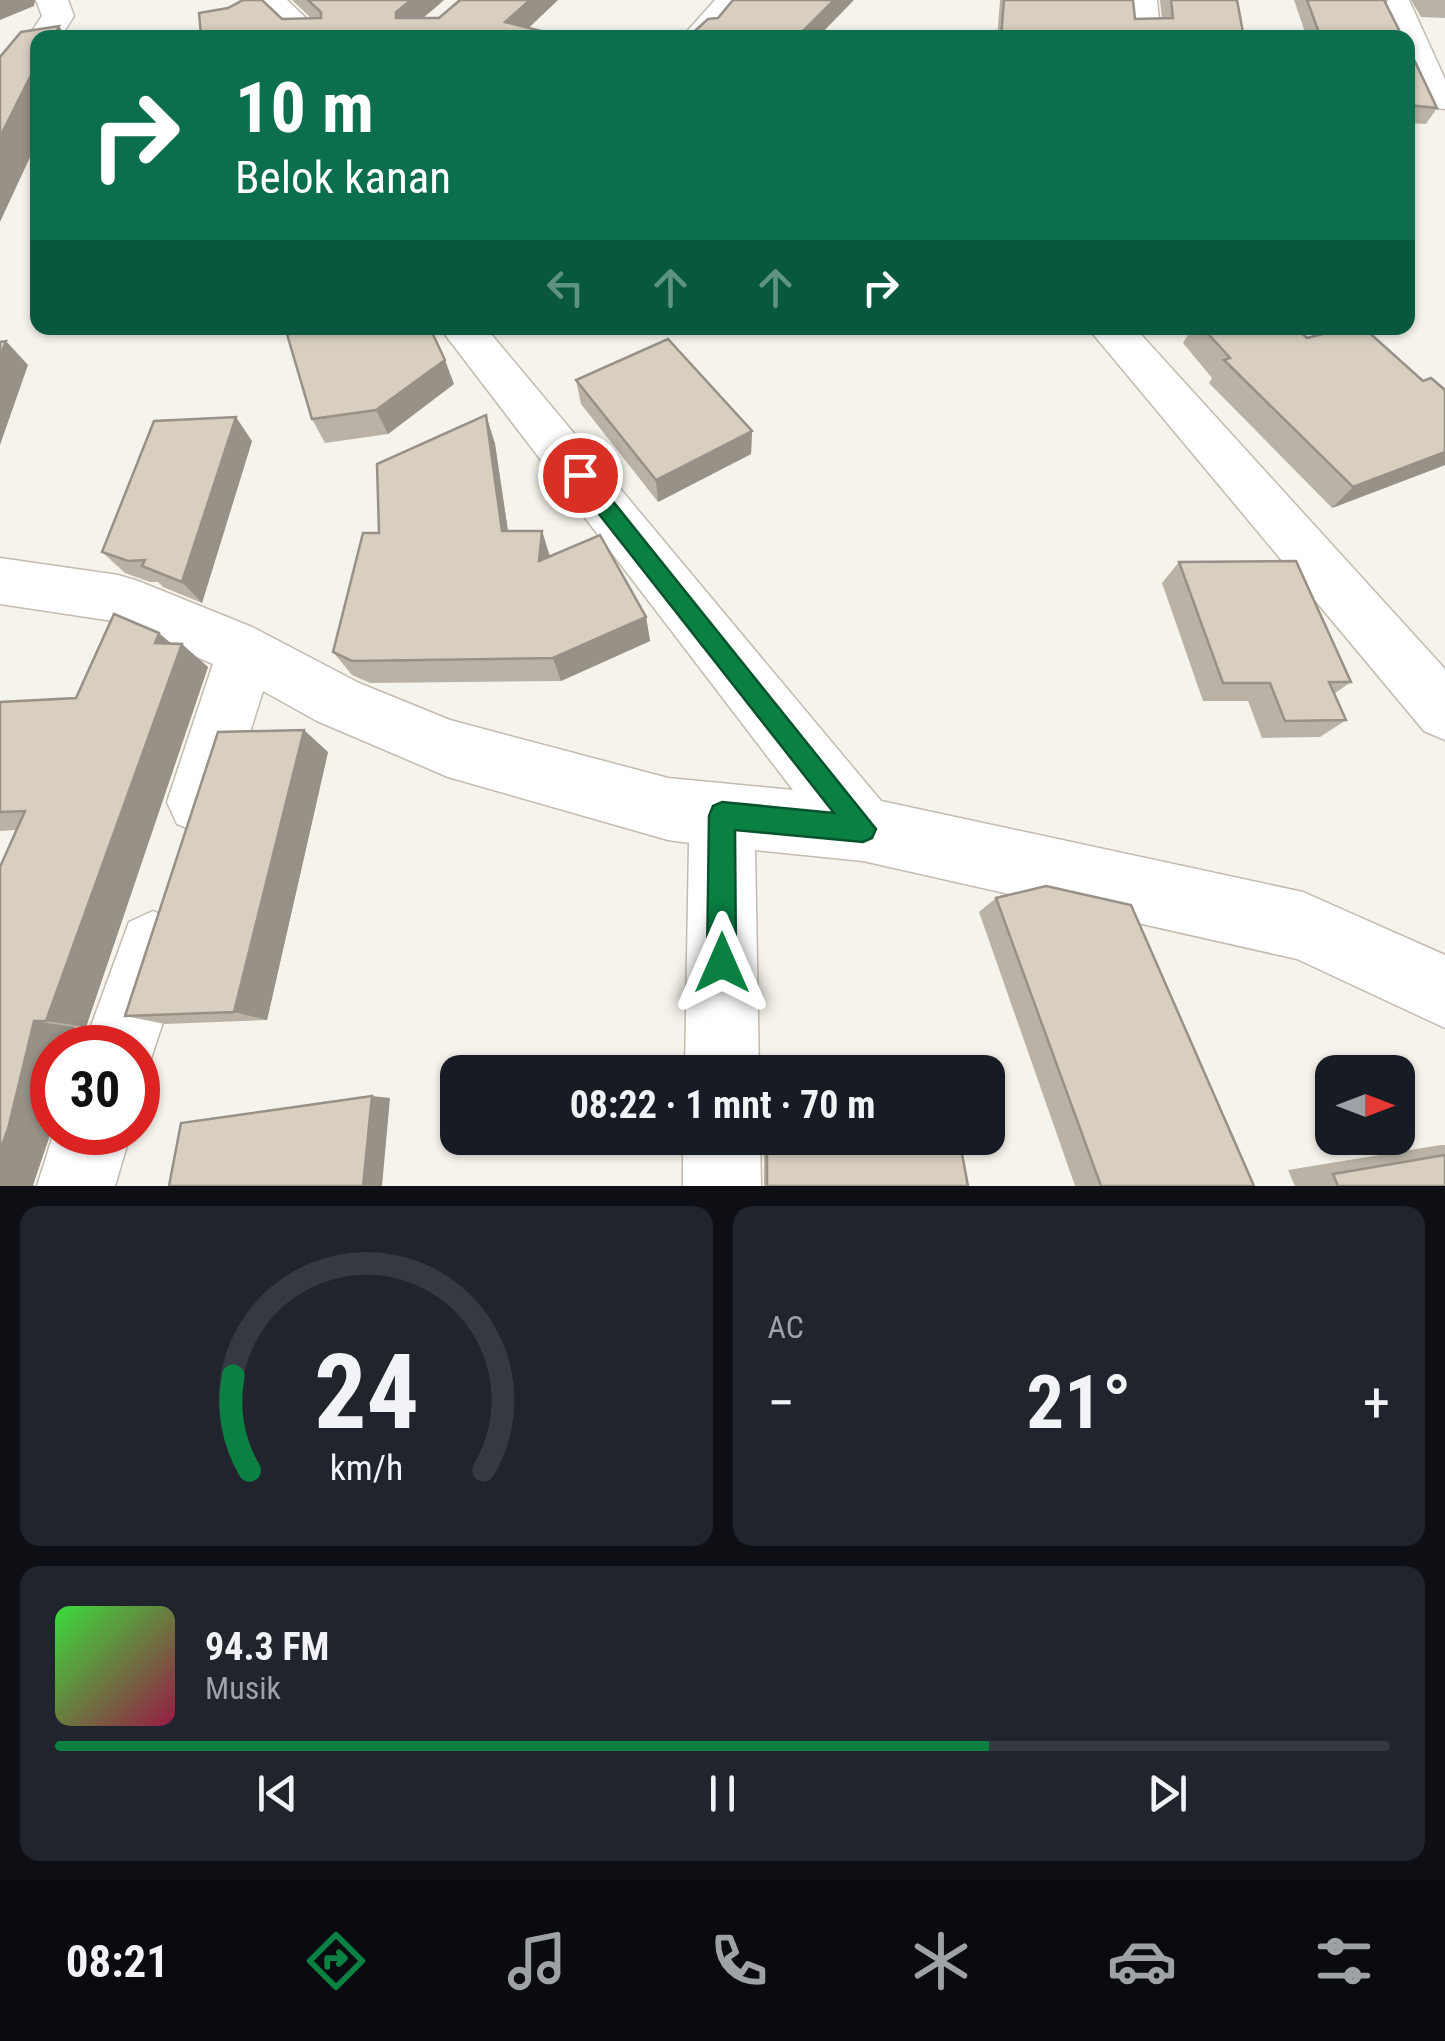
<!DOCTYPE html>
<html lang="id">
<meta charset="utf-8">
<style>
:root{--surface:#171b24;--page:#20242c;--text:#f1f3f6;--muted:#9ea1a6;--line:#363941;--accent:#0b8043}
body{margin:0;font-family:"Roboto Condensed",sans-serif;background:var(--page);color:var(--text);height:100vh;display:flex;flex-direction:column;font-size:38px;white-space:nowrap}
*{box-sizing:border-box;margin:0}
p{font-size:32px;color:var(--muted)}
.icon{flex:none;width:55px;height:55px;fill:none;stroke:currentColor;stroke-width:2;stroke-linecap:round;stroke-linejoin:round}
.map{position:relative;height:1186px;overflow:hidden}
.panel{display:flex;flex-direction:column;gap:20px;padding:20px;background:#0d0f14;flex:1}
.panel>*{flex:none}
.top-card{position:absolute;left:30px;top:30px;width:1385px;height:305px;border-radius:20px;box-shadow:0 2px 8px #0004;background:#0b6e4f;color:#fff;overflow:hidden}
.needle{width:65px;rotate:90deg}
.fabs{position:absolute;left:1315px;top:1055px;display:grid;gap:20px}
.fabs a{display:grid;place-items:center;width:100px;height:100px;border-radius:20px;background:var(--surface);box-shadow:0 2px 8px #0004;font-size:50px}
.speed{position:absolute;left:30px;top:1025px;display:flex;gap:20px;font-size:50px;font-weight:700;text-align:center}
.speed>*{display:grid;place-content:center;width:130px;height:130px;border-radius:50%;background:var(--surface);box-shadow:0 2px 8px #0004;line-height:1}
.speed .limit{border:15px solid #d22;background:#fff;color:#111}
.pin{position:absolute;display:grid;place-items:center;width:85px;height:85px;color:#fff;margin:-42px;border:5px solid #fff;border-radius:50%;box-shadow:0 2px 10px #0007}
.me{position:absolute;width:110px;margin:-55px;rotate:0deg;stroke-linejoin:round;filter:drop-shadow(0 0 8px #0008)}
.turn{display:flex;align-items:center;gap:35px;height:210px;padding:0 40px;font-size:45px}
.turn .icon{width:130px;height:130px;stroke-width:2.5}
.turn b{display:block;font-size:70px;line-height:85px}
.lanes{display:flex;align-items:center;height:95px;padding:0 40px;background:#0003;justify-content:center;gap:50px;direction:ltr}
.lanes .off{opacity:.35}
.big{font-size:75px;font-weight:700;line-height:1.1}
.panel .widget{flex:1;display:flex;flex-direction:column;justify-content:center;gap:15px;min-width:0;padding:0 35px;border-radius:20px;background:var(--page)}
.panel .dial{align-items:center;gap:0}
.dial svg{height:260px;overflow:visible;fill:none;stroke:var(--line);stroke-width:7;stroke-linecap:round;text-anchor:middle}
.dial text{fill:var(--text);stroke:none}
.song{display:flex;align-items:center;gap:30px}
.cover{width:120px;height:120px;border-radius:15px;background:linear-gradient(135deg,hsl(120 70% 55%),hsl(340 70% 35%))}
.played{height:10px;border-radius:5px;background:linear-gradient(90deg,var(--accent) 70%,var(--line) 70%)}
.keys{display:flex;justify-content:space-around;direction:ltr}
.heat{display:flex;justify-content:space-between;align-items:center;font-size:55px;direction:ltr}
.panel .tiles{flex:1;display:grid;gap:20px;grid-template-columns:1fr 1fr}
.widget:last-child{grid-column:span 2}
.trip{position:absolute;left:440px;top:1055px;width:565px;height:100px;border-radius:20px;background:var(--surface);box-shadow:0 2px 8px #0004;font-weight:700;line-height:100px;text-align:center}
.tab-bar{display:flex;height:160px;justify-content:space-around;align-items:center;background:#090b0e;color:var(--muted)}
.tab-bar .icon{width:70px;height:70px}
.tab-bar .current{color:var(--accent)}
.tab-bar b{font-size:45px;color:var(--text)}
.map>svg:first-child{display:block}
</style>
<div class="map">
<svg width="1445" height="1186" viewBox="0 0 1445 1186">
<rect width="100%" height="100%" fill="#f6f3ec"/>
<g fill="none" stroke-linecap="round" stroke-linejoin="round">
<defs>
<g id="minor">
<polygon points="36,0 68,0 74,16 60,38 38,38 38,46 27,38 42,16"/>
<polygon points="253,0 287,0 327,38 291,38"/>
<polygon points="715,0 748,0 715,38 681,38"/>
<polygon points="1125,0 1157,0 1161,38 1129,38"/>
<path d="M 1377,0 L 1409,0 L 1445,79 L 1445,109 L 1425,107 C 1409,85 1408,64 1408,38 L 1393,38 Z"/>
<polygon points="440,328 486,328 881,801 1303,892 1445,955 1445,1028 1297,959 863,861 755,850 759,1072 685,1072 689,843 668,840 448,777 317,721 263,691 221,824 199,833 177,824 167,802 213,664 113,621 0,604 0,558 118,575 138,581 252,627 359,683 450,720 668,778 793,790"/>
<polygon points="1088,328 1135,328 1445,669 1445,740 1424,731"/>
<polygon points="153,911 177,922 188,946 146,1074 138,1077 138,1048 83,1048 129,922"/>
<polygon points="54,1132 131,1132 115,1186 37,1186"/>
<polygon points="683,1138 760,1138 761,1186 683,1186"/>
</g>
</defs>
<use href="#minor" stroke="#c2bbae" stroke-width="3"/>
<use href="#minor" fill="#fff" fill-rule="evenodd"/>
</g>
<g fill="#bab2a6">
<polygon points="292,0 444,0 423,18 439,18 558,0 528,28 201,35 282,19 311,18"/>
<polygon points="1000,0 1133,0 1135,19 1162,18 1160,0 1237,0 1244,38 997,38"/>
<polygon points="1294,0 1388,0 1386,4 1403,38 1307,38"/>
<polygon points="1411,0 1445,0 1445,18 1421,17"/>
<polygon points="1408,47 1437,108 1426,124 1408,123"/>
<polygon points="1192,328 1296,328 1307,338 1445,390 1445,465 1332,508 1209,383 1212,378 1183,343"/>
<polygon points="576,380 752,431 751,454 658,502 581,404"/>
<polygon points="454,384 388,434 325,443 312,419"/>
<polygon points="486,415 495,444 508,531 542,531 550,556 646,617 650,641 561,681 370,683 352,675 333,652 379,533"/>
<polygon points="252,441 202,603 163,587 158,582 150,582 125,573 102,552"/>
<polygon points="1179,562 1351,682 1334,694 1346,720 1320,737 1262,738 1248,701 1203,701 1162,583"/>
<polygon points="171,644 208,667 86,1027 75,1027 52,1048 52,1129 33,1185 0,1186 16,830 0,831 0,702 76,698"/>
<polygon points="328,752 267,1020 165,1024 125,1016"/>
<polygon points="996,898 1254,1186 1075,1186 979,912"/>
<polygon points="911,1138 959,1138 968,1186 764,1186 764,1150"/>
<polygon points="1441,1145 1445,1145 1445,1186 1295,1186 1288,1170"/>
</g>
<g fill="#979187">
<polygon points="0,0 35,0 34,6 0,20"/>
<polygon points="411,0 444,0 403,35 396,18 396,12"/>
<polygon points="530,0 558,0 518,38 505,22"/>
<polygon points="834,0 854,0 817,38 796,38"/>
<polygon points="59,26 65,35 68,32 72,38 59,38 56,32"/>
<polygon points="38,66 38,140 0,222 0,137 33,71"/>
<polygon points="6,341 28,365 0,445 0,357"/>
<polygon points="445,360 454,384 388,434 376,410"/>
<polygon points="486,415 495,444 512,558 502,531"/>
<polygon points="236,417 252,441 202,603 182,582"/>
<polygon points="752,431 751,454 658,502 656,480"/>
<polygon points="1445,452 1445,465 1332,508 1353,487"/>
<polygon points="542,531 550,558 539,561"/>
<polygon points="646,617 650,641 561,681 553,658"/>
<polygon points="159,633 180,651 182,644 208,667 86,1027 46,1021"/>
<polygon points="304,730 328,752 267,1020 234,1012"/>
<polygon points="34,1021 75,1027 71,1048 52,1048 52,1129 33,1185 35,1186 0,1186 0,1150"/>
<polygon points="372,1096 390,1098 382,1186 363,1186"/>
</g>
<g fill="#d8cfc1" stroke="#979187" stroke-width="2.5">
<polygon points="243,0 262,0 282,19 321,18 321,12 308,0 411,0 396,12 396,18 439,18 460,0 530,0 505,22 569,38 139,38 201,35 199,13 228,8"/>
<polygon points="733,0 834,0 796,38 687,38 708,19 718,18"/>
<polygon points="1004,0 1133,0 1135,19 1173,18 1171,0 1237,0 1244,38 1001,38"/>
<polygon points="1307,0 1384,0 1403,38 1321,38"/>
<polygon points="59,26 56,32 68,32 63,38 38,38 38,66 33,71 0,137 0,57 21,32"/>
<polygon points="1408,47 1437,108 1408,105"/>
<polygon points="308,328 430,328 445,360 376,410 312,419 287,334"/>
<polygon points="1203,328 1296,328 1307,338 1346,328 1364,328 1423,381 1431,378 1445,390 1445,452 1353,487 1224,360 1230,358"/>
<polygon points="668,339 752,431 656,480 576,380"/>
<polygon points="6,341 0,357 0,342"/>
<polygon points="486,415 502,531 542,531 539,561 600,535 646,617 553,658 352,661 333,652 363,533 379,533 377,464"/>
<polygon points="236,417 182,582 142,566 145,560 128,561 102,552 154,421"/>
<polygon points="1296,561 1351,682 1329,682 1346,720 1285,721 1270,683 1223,683 1179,562"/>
<polygon points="114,614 159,633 155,643 182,644 46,1021 34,1021 8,1129 0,1150 0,867 25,811 0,812 0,702 76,698"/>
<polygon points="304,730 234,1012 125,1016 218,732"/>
<polygon points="1046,886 1131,905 1254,1186 1101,1186 996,898"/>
<polygon points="372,1096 363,1186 169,1186 181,1123"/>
<polygon points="937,1138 959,1138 968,1186 767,1186 767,1152"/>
<polygon points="1445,1155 1445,1186 1338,1186 1333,1174"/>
</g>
<polygon fill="#0b8043" stroke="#07532c" stroke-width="2.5" points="580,467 587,469 876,829 872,838 863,842 735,830 736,963 732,973 722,977 712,973 707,963 709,816 713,806 722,802 834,813 573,481 570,475 573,469"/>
</svg>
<div class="fabs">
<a><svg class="needle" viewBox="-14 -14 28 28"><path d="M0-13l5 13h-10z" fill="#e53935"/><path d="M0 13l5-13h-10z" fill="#9ea1a6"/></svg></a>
</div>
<div class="speed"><div class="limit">30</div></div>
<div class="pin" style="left:580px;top:475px;background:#d93025"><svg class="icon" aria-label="arrive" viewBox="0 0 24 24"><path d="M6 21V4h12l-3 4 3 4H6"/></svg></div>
<svg class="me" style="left:722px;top:963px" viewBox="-20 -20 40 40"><path d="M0-17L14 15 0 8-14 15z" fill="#0b8043" stroke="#fff" stroke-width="4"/></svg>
<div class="trip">08:22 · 1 mnt · 70 m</div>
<div class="top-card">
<div class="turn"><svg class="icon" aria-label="right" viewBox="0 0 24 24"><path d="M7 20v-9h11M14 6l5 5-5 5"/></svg><div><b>10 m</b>Belok kanan</div></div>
<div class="lanes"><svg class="icon off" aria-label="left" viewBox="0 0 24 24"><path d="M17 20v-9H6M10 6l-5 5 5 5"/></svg><svg class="icon off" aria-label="ahead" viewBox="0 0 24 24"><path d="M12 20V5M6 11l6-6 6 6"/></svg><svg class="icon off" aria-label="ahead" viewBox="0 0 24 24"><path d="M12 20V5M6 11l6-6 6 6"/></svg><svg class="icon" aria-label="right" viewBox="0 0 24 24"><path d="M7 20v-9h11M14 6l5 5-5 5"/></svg></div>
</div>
</div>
<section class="panel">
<div class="tiles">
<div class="widget dial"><svg viewBox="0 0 100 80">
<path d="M14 69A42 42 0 1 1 86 69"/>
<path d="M14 69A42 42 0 0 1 9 40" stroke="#0b8043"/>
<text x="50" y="56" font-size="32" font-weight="700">24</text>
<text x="50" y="72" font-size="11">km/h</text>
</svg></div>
<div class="widget"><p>AC</p>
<div class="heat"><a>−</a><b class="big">21°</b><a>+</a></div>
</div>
<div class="widget">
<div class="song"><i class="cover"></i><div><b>94.3 FM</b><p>Musik</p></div></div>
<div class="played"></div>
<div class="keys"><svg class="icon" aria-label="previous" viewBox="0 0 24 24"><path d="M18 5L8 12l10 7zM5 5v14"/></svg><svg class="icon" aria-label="pause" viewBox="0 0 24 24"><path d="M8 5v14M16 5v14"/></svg><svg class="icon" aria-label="next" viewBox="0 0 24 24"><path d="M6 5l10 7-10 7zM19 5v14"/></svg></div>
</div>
</div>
</section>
<nav class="tab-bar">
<b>08:21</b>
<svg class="icon current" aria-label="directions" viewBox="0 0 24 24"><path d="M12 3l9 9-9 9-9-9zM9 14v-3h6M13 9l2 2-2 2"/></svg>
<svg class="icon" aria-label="music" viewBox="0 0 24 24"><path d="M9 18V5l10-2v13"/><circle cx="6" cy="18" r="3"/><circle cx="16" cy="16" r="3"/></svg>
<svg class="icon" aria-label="phone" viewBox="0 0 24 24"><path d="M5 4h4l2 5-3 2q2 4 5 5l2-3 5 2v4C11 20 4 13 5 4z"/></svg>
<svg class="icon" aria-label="climate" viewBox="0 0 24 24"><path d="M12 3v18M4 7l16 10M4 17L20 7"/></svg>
<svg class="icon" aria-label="car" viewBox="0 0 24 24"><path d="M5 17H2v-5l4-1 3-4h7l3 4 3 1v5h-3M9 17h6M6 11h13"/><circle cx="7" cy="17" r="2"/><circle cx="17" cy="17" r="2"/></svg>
<svg class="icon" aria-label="filters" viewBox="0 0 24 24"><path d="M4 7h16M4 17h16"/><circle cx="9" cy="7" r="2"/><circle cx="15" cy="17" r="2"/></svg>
</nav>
